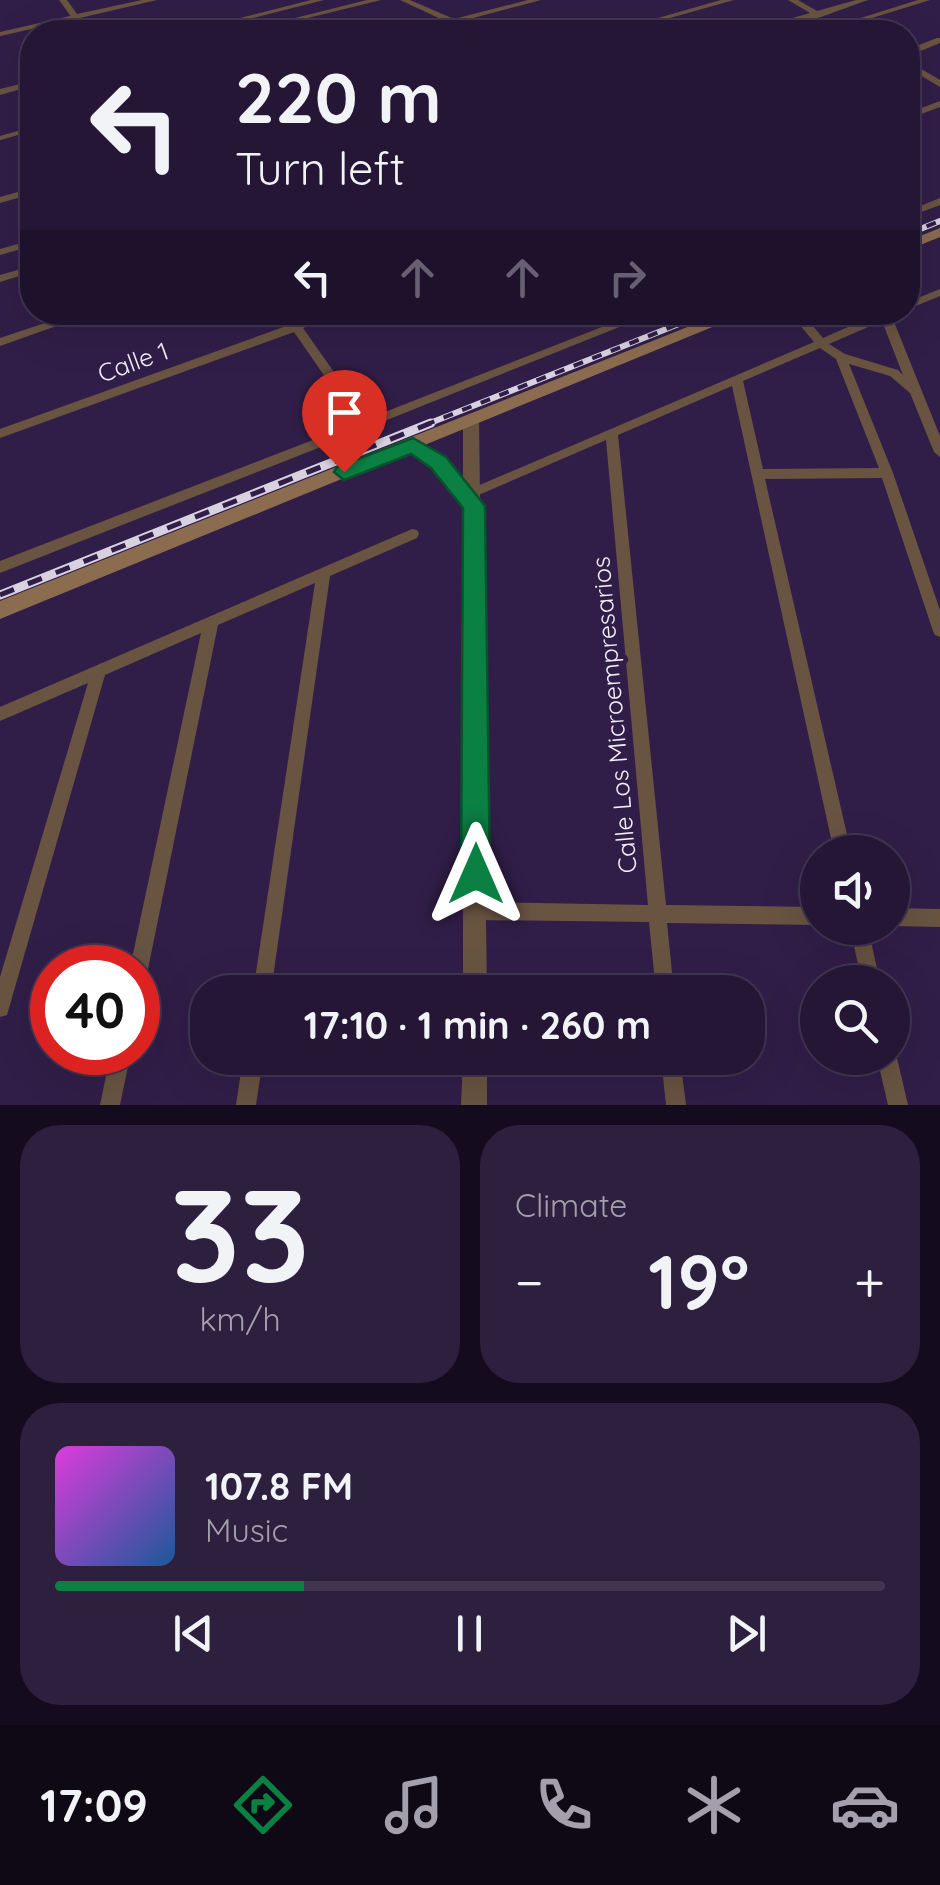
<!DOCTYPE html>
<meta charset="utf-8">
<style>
:root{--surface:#251636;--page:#2d1f3e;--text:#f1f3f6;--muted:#a39fad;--line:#423551;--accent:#0b8043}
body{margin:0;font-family:Quicksand,sans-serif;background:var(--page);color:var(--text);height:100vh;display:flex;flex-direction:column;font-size:38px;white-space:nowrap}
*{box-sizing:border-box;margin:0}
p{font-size:32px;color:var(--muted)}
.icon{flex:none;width:55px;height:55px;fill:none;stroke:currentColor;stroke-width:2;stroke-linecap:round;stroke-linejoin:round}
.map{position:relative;height:1105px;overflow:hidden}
.sheet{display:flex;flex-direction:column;gap:20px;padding:20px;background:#140c1e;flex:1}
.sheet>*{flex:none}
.banner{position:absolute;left:20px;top:20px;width:900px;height:305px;border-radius:40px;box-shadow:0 10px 40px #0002,0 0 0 2px var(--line);background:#251636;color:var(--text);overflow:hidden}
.controls{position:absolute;left:800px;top:835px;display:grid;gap:20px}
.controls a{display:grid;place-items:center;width:110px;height:110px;border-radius:50%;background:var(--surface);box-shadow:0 10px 40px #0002,0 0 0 2px var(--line);font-size:50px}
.speed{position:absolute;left:30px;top:945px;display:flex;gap:20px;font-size:50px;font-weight:700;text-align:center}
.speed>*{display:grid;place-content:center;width:130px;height:130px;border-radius:50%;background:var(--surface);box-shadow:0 10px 40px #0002,0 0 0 2px var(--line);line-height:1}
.speed .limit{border:15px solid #d22;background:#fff;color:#111}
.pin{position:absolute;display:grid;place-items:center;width:85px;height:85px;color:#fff;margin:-102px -42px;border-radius:50% 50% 50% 0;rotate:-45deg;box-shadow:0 0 10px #0007}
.pin .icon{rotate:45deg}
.me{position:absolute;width:110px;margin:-55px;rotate:0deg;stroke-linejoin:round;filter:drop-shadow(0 0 8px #0008)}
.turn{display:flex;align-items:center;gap:35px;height:210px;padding:0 50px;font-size:45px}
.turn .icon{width:130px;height:130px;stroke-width:2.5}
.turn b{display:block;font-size:70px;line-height:85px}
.lanes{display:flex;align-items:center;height:95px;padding:0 50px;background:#0003;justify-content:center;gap:50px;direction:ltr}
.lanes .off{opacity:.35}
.big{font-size:75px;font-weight:700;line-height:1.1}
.sheet .widget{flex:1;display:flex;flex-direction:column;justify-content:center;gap:15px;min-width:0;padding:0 35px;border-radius:40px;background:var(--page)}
.sheet .dial{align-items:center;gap:0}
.dial b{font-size:130px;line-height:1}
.song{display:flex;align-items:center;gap:30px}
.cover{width:120px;height:120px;border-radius:15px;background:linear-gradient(135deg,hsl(300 70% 55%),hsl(210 70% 35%))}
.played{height:10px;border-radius:5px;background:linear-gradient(90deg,var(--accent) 30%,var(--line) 30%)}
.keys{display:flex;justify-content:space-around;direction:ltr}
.heat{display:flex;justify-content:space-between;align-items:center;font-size:55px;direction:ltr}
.sheet .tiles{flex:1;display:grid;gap:20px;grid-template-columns:1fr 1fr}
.widget:last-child{grid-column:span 2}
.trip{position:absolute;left:190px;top:975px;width:575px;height:100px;border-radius:40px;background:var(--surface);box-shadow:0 10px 40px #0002,0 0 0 2px var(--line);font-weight:700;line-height:100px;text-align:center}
.tab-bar{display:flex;height:160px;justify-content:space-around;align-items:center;background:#0f0916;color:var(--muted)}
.tab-bar .icon{width:70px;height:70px}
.tab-bar .current{color:var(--accent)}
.tab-bar b{font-size:45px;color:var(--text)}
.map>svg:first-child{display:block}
</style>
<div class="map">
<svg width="940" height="1105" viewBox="0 0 940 1105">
<rect width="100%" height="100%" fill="#311e48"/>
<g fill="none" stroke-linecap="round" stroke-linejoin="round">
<g stroke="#695442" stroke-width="4">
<polyline points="0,34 75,17"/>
<polyline points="0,138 32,129"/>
</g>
<g fill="#695442" fill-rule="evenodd">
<polygon points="59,0 67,0 77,14 142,0 157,0 80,18 90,32 82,32"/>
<polygon points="311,0 324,0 197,32 185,32"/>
<polygon points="367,0 381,0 251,32 239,32"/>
<polygon points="400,0 410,0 454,19 528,0 541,0 420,32 408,32 445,21"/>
<polygon points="721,0 734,0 620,32 609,32"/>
<polygon points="788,0 798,0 817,11 856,0 868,0 821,17 761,32 750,32 751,30 810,13"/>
<polygon points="918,0 930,0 827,32 816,32"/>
<polygon points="937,38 940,38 940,43 918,52 913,64 940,80 940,87 908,68 908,56 911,48"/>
<polygon points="32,81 32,86 0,95 0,89"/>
<polygon points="940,101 940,107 908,119 908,113"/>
<polygon points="32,188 32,194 0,203 0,197"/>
<polygon points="940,198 940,205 908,217 908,211"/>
<polygon points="32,240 32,246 0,255 0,249"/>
<polygon points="32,266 32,272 0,282 0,275"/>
<polygon points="940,289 940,296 908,309 908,302"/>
<polygon points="78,312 96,312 0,346 0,338"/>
<polygon points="281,312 292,312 299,322 325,312 342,312 303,328 367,419 640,312 657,312 372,426 370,429 364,430 0,573 0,561 357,423 294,332 0,438 0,429 289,325"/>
<path d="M 789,312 L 801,312 L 823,338 L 882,312 L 898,312 L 892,317 L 940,436 L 940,457 L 934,452 L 910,393 L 890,376 L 849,364 L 893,473 L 940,610 L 940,637 L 935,635 L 933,631 L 882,478 L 765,479 L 851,852 L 834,852 L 732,386 L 618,435 L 666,905 L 818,907 L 818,925 L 667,923 L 674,992 L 656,992 L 649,922 L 476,920 L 470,917 L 467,911 L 470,905 L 476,902 L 648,905 L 606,440 L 474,497 L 479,504 L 472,509 L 467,508 L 433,465 L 407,445 L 409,442 C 434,442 454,472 468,490 L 814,342 ZM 882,321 L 903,375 L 898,370 L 845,354 L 829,344 ZM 820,348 L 836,359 L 879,468 L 763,469 L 743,381 Z"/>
<polygon points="412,529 417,530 419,534 417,538 330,576 271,992 253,992 315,583 218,625 147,974 144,980 138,983 138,968 130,968 201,633 105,675 9,1008 7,1015 0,1017 0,977 88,683 0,721 0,707"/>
<polygon points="892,908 940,909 940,927 892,926"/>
<polygon points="850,928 868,928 880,982 862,982"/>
<polygon points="892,1051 897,1058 908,1105 888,1105 877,1058 892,1058"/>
<polygon points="111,1052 131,1052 120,1105 100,1105"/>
<polygon points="243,1058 263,1058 256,1105 236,1105"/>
<polygon points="661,1058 680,1058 686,1105 666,1105"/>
</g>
<g fill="#695442" fill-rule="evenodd">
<polygon points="471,415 479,421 487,992 463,992 463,421"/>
<polygon points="463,1058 487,1058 487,1105 461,1105"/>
</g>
<g fill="#8c6c4f" fill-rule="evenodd">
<polygon points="940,228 940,237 908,250 908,241"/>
<polygon points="725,312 749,312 0,619 0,601"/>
</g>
<defs>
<g id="rail-far1">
<polyline points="908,234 940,221"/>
<polyline points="425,425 709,312"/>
</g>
<polyline id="rail" points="0,595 431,423"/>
</defs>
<use href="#rail-far1" stroke="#d7d1e0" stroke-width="6"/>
<use href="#rail" stroke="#d7d1e0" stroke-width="9"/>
<use href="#rail-far1" stroke="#311e48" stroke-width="4" stroke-dasharray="10" stroke-linecap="butt"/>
<use href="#rail" stroke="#311e48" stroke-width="5" stroke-dasharray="15" stroke-linecap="butt"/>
</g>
<polygon fill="#0b8043" stroke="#07532c" stroke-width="2.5" points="413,438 446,457 485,506 490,874 486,885 476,889 466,885 461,874 463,508 431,468 411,454 344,480 334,472 337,467"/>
<g text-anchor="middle" stroke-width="10" stroke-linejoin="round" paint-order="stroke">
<g font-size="25" fill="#f5f1fc" stroke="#311e48">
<text transform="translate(133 362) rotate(-20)" y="9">Calle 1</text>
<text transform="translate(614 715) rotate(-95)" y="9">Calle Los Microempresarios</text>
</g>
</g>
</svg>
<div class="controls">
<a><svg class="icon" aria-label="sound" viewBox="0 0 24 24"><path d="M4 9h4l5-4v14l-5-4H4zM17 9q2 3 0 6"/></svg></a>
<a><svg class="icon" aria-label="search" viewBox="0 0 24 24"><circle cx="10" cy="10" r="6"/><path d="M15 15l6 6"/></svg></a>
</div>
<div class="speed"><div class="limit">40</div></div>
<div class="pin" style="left:344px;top:472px;background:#d93025"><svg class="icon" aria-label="arrive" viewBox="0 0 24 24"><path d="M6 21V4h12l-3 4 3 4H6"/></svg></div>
<svg class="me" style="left:476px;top:874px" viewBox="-20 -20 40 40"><path d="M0-17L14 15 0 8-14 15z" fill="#0b8043" stroke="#fff" stroke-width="4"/></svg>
<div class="trip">17:10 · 1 min · 260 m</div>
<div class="banner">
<div class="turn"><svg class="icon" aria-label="left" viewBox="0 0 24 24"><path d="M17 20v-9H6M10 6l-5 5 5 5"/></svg><div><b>220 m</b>Turn left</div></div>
<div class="lanes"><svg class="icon" aria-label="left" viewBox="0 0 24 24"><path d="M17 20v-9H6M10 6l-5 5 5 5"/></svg><svg class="icon off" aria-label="ahead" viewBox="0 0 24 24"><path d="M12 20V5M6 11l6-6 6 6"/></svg><svg class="icon off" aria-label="ahead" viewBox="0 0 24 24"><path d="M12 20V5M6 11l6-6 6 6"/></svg><svg class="icon off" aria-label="right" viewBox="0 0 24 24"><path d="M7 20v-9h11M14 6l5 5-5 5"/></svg></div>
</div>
</div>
<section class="sheet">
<div class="tiles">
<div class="widget dial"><b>33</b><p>km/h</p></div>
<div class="widget"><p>Climate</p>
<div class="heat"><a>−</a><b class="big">19°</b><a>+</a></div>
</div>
<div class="widget">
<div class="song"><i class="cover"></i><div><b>107.8 FM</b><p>Music</p></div></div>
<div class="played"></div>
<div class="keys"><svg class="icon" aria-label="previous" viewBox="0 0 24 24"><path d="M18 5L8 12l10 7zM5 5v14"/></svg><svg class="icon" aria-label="pause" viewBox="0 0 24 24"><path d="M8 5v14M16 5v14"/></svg><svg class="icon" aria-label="next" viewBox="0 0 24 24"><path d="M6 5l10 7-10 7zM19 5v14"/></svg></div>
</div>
</div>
</section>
<nav class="tab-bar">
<b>17:09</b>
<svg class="icon current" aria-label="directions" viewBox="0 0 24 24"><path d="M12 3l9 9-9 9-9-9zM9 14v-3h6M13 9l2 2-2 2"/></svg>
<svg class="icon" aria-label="music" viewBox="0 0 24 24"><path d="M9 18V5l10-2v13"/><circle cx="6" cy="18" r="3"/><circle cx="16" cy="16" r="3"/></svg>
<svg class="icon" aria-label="phone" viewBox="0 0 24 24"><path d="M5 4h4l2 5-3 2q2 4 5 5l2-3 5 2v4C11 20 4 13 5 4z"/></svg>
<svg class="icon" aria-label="climate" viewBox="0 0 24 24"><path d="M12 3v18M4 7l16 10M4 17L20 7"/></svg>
<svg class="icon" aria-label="car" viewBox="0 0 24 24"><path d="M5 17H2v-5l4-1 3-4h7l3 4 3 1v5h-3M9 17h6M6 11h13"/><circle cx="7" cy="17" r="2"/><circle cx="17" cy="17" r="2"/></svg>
</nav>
